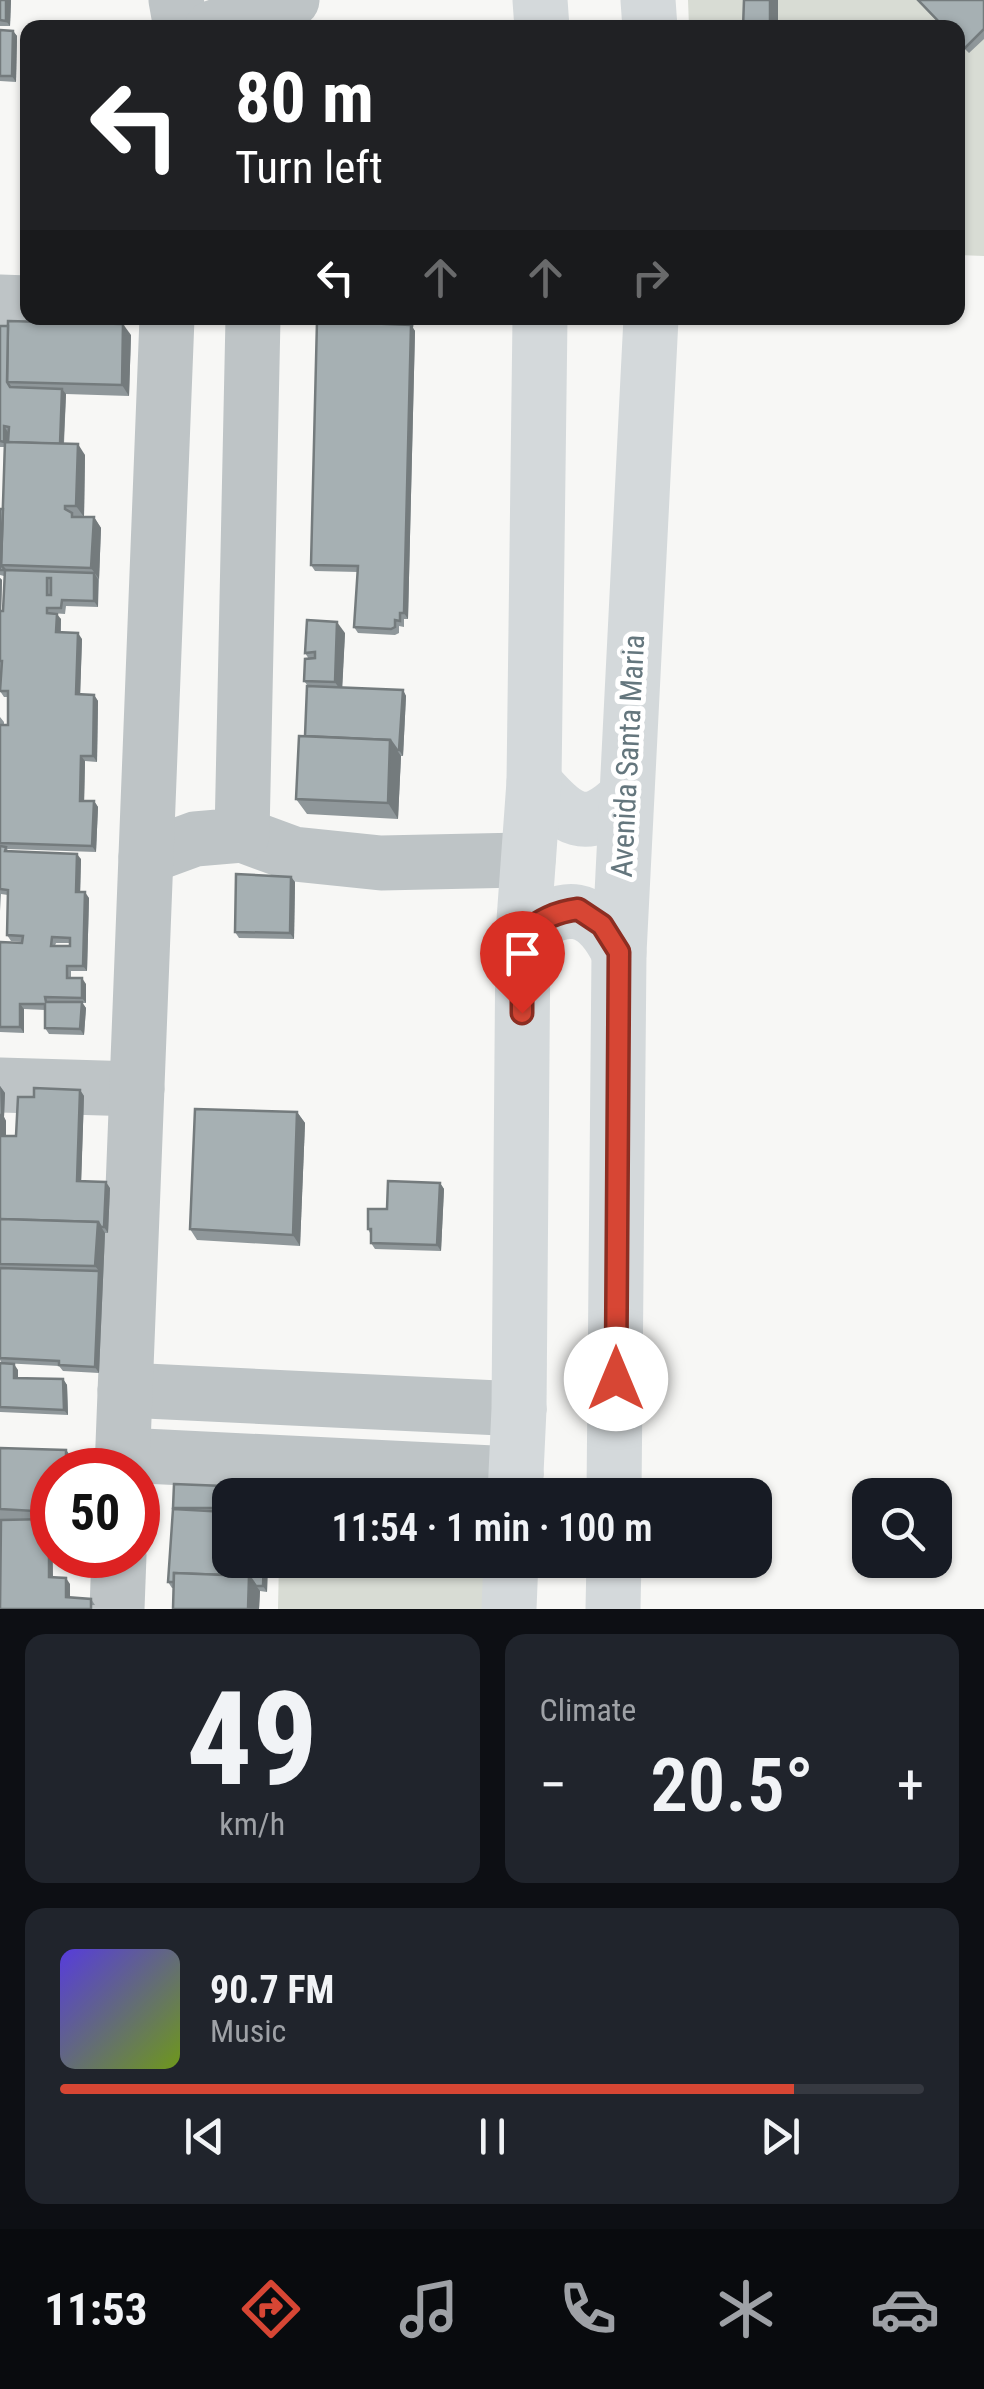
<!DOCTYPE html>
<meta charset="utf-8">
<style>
:root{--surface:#171b24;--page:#20242c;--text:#f1f3f6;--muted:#9ea1a6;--line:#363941;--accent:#d74634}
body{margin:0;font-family:"Roboto Condensed",sans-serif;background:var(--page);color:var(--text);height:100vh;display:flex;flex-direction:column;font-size:38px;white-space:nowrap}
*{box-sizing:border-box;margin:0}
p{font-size:32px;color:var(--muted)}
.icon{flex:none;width:55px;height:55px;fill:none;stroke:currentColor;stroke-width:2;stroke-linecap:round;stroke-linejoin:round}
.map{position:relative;height:1609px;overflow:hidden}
.drawer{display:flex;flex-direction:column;gap:25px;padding:25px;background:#0d0f14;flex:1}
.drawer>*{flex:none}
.top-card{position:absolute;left:20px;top:20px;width:945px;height:305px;border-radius:20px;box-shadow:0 2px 8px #0004;background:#202124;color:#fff;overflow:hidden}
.tools{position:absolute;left:852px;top:1478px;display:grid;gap:20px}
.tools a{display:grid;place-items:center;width:100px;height:100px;border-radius:20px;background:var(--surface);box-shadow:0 2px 8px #0004;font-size:50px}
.speed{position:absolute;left:30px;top:1448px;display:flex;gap:20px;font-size:50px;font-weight:700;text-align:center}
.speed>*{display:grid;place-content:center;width:130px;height:130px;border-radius:50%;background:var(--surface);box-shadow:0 2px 8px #0004;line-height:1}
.speed .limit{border:15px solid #d22;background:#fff;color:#111}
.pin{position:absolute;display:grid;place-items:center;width:85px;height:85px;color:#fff;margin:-102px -42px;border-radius:50% 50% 50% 0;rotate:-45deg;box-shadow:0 0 10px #0007}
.pin .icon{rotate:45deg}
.me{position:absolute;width:110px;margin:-55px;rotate:0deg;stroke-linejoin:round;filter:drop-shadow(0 0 8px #0008)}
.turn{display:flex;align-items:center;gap:35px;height:210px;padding:0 50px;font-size:45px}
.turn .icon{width:130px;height:130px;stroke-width:2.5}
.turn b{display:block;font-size:70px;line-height:85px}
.lanes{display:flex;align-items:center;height:95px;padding:0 50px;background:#0003;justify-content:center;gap:50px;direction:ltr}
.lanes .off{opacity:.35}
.big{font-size:75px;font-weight:600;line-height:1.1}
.drawer .widget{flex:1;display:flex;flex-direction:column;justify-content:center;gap:15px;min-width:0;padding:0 35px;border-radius:20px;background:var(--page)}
.drawer .dial{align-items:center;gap:0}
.dial b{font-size:130px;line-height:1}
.song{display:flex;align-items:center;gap:30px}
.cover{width:120px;height:120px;border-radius:15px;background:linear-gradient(135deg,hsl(250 70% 55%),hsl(80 70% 35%))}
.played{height:10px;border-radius:5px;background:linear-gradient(90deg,var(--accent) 85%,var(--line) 85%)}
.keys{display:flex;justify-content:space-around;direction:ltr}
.heat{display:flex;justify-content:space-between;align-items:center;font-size:55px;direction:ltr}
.drawer .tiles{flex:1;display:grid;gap:25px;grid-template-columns:1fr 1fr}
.widget:last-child{grid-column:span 2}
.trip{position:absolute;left:212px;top:1478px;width:560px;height:100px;border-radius:20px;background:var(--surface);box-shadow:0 2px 8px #0004;font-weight:600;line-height:100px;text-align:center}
.menu{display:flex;height:160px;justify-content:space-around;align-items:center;background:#090b0e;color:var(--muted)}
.menu .icon{width:70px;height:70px}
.menu .selected{color:var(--accent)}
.menu b{font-size:45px;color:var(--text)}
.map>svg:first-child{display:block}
</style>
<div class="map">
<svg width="984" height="1609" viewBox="0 0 984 1609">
<rect width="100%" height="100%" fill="#f7f7f5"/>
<g fill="#d8dcd4">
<polygon points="688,0 984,0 984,256 958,255 958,28 689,27"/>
<polygon points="279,1560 485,1560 483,1609 278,1609"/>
</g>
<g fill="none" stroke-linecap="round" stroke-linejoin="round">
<g stroke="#bec4c6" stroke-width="55">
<polyline points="176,0 181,28"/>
<polyline points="212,28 292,0"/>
<polyline points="0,302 28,303"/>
<polyline points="242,835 294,854 381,863 528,860"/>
<polyline points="146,857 195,839 242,835 253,318"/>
<polyline points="0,1085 137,1089"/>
<polyline points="125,1390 519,1409"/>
<polyline points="123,1455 516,1474"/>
<polyline points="122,1470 167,318"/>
<polyline points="117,1609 119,1555"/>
</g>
<g stroke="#d4d9db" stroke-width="55">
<polyline points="540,0 542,28"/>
<polyline points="648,0 650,28"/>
<path d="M 534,782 C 567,820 586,836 626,796"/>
<path d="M 523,934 C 564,900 594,903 619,953"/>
<polyline points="515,1495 519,1409 523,934 534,782 540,318"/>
<polyline points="614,1495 619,953 651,318"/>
<polyline points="509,1609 511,1560"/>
<polyline points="613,1609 614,1560"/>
</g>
</g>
<g fill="#8f979a" fill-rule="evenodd">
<polygon points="0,0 11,0 10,26 0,26"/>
<polygon points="917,0 984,0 984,39 969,53 958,42 958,28 944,28"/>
<polygon points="0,30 13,31 17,36 16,82 0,81"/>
<polygon points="316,318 414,318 413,328 415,331 408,619 404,619 404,627 399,626 399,633 395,635 358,633 354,627 358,572 315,571 311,565 318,321"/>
<path d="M 0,326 L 131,335 L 129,396 L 66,394 L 64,444 L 85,455 L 84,517 L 94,517 L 101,528 L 98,607 L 66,606 L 65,614 L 51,613 L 61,619 L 61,632 L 82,639 L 80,694 L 94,695 L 98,701 L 97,762 L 85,761 L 84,801 L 94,801 L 98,807 L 96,852 L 7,849 L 9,851 L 81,859 L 80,892 L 89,898 L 87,971 L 71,971 L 71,978 L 86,984 L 86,1003 L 82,1003 L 86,1008 L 84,1035 L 49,1034 L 45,1028 L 45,1010 L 24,1009 L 24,1033 L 0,1032 L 0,942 L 22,942 L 11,941 L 7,935 L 8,895 L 1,894 L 0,911 L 0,717 L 4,722 L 4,725 L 8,725 L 8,697 L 4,697 L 0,691 L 0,578 L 2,580 L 1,611 L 3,611 L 4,576 L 0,575 L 0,509 L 3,509 L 4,447 L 0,447 ZM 56,943 L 70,943 L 70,946 L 55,946 Z"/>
<polygon points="345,633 342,687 403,690 406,696 403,756 401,756 398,819 307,814 296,799 305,736 308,686 304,681 309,659 305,653"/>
<polygon points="291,877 295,882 294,939 239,938 235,932"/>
<polygon points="0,1086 5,1093 4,1117 6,1121 6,1136 16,1136 34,1097 80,1090 84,1096 81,1181 110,1188 108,1233 105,1233 99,1373 63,1371 59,1366 2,1363 0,1360"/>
<polygon points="297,1112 305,1123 300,1246 197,1240 190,1229"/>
<polygon points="440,1183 444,1189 441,1251 375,1249 371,1243 371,1235 368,1229 387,1209"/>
<polygon points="0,1363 18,1370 18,1378 63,1379 67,1385 68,1415 0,1412"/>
<polygon points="0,1448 66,1450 74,1461 52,1470 52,1522 51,1522 52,1525 53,1578 70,1584 70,1597 91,1599 95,1605 0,1609 1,1520 0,1520"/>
<polygon points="266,1487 270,1493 230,1495 230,1560 268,1560 267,1592 260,1591 259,1609 173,1609 174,1588 172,1588 168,1582 175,1510 173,1508 226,1489"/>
</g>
<g fill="#747b7d">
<polygon points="6,0 11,0 10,26 6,21"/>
<rect x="770" y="0" width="8" height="28"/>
<polygon points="13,31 17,36 16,82 12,76"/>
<polygon points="404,318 414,318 413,328 415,331 408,619 404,613 411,328"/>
<polygon points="123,324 131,335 129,396 122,385"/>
<polygon points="62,389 66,394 63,455 59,449"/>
<polygon points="4,426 8,432 8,447 4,442"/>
<polygon points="78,444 85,455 84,517 76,506"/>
<polygon points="94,517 101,528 99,579 91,568"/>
<polygon points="94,573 98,579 98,607 94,601"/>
<polygon points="0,578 2,580 1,617 0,616"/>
<polygon points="57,614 61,619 60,638 56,632"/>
<polygon points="337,622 345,633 342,693 335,682"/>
<polygon points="78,633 82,639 80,700 76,694"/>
<polygon points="403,690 406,696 403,756 399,750"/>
<polygon points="94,695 98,701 97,762 93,756"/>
<polygon points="390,740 401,756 398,819 388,803"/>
<polygon points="81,756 85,761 84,807 80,801"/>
<polygon points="94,801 98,807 96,852 92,846"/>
<polygon points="77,854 81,859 80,898 76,892"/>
<polygon points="291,877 295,882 294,939 290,933"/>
<polygon points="85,892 89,898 87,971 83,966"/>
<polygon points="82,978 86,984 86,1003 82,998"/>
<polygon points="82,1002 86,1008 84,1035 80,1029"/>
<polygon points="20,1004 24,1009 24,1033 20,1027"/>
<polygon points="0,1086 5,1093 4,1117 6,1121 6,1141 2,1136"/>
<polygon points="80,1090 84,1096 81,1187 77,1181"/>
<polygon points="297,1112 305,1123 300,1246 293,1235"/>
<polygon points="106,1182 110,1188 108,1233 104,1227"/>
<polygon points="440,1183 444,1189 441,1251 437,1245"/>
<polygon points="98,1222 105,1233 99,1373 95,1367 99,1271 95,1266"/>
<polygon points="14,1364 18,1370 18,1384 14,1378"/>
<polygon points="63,1379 67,1385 68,1415 64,1410"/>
<polygon points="66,1450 74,1461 73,1470 66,1470"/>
<polygon points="223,1486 227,1491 226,1514 222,1508"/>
<polygon points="227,1512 230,1517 230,1542 226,1536"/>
<polygon points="49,1519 52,1525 53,1583 49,1577"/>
<polygon points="264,1560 268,1560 267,1592 263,1586"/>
<polygon points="249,1576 260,1591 259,1609 248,1609"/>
<polygon points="66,1578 70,1584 70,1603 66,1597"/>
</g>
<g fill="#a6b0b3" stroke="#747b7d" stroke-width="2.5" fill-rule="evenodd">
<polygon points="0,0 6,0 6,21 0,20"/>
<polygon points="744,0 770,0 770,28 743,28"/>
<polygon points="918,0 984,0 984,29 965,48 958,40 958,28 945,28"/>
<polygon points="0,30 13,31 12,76 0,76"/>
<polygon points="8,321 123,324 122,385 7,382"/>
<polygon points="317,321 411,325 404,613 400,613 400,621 395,620 395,627 391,629 354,627 358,566 311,565"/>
<polygon points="0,326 8,326 7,382 10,387 62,389 60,444 8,442 9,427 4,426 4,442 0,441"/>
<polygon points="5,442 78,444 76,506 65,506 65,509 72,513 72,517 94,517 91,568 1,565"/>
<polygon points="0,509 3,509 1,565 5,570 0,570"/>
<path d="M 5,570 L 94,573 L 94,601 L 62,600 L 61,608 L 47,608 L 47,613 L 57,614 L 56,632 L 78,633 L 76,694 L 94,695 L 93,756 L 81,756 L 80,801 L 94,801 L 92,846 L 0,843 L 0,725 L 8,725 L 8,691 L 0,691 L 2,661 L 0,661 L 0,611 L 3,611 ZM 47,578 L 51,578 L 51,595 L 47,595 Z"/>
<polygon points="307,620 337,622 335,682 304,681 305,659 315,658 315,652 305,653"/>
<polygon points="307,686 403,690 399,750 397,750 390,740 305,736"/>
<polygon points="299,736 390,740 388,803 296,799"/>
<path d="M 0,846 L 6,847 L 5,851 L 77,854 L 76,892 L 85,892 L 83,966 L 67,966 L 67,978 L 82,978 L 82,998 L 45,997 L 46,1002 L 82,1002 L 80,1029 L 45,1028 L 45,1004 L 20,1004 L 20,1027 L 0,1027 L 0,942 L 22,943 L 23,936 L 7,935 L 8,890 L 0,889 ZM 52,937 L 70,938 L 70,946 L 51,946 Z"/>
<polygon points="236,874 291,877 290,933 235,932"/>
<polygon points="34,1088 80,1090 77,1181 106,1182 104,1227 101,1227 98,1222 0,1219 0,1115 2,1115 2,1136 16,1136 18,1097 34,1097"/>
<polygon points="195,1109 297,1112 293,1235 190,1229"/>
<polygon points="388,1181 440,1183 437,1245 371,1243 371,1229 368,1229 368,1209 387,1209"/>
<polygon points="0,1219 98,1222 95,1266 0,1264"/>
<polygon points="0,1268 99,1271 95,1367 59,1365 59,1361 0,1358"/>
<polygon points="0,1363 14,1364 14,1378 63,1379 64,1410 0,1407"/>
<polygon points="0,1448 66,1450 66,1470 52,1470 52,1512 0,1509"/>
<polygon points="174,1484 223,1486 222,1508 173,1508"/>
<polygon points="226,1486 266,1487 266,1495 230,1495 230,1512 227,1512 226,1536 230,1536 230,1560 264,1560 263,1586 256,1586 249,1576 174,1573 174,1582 168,1582 173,1509 225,1512"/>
<polygon points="49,1519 49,1577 66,1578 66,1597 91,1599 91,1609 0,1609 1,1520"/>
<polygon points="174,1573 249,1576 248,1609 173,1609"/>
</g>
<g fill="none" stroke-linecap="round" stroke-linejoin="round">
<defs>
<path id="route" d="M 522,1013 L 522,934 C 540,920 555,912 578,909 L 602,925 L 619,952 L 616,1379"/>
</defs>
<use href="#route" stroke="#8c2e22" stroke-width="25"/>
<use href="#route" stroke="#d74634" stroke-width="18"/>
</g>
<g text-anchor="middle" stroke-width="10" stroke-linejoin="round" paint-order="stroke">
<g font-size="30" fill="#64767d" stroke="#fff">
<text transform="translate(628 756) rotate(-87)" y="10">Avenida Santa Maria</text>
</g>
</g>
</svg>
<div class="tools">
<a><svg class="icon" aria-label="search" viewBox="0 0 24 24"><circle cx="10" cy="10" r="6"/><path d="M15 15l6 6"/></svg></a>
</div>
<div class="speed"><div class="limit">50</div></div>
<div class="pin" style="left:522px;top:1013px;background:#d93025"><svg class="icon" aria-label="arrive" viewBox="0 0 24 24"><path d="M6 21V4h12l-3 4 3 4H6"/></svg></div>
<svg class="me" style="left:616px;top:1379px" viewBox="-20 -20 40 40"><circle r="19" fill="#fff"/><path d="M0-13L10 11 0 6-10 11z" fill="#d74634"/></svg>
<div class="trip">11:54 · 1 min · 100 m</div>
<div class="top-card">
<div class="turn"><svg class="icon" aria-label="left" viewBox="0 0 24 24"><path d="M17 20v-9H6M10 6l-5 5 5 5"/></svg><div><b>80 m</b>Turn left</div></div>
<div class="lanes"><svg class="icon" aria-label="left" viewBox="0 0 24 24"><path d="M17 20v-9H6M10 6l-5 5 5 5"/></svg><svg class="icon off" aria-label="ahead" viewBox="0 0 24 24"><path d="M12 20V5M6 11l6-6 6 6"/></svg><svg class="icon off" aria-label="ahead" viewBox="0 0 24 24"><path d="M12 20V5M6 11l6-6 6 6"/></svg><svg class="icon off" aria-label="right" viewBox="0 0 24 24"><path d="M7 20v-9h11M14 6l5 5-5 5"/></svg></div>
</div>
</div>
<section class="drawer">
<div class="tiles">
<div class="widget dial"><b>49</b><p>km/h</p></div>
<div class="widget"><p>Climate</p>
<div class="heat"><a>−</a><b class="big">20.5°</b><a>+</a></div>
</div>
<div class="widget">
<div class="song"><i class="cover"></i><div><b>90.7 FM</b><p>Music</p></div></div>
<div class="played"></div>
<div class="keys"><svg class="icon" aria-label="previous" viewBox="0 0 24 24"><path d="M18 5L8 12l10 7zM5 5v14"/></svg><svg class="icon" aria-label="pause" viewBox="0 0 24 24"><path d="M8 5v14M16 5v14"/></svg><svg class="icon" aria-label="next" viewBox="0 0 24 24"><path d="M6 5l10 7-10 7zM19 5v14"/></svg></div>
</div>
</div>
</section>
<nav class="menu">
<b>11:53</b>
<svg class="icon selected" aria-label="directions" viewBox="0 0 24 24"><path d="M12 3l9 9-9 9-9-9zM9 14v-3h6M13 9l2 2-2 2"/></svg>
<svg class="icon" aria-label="music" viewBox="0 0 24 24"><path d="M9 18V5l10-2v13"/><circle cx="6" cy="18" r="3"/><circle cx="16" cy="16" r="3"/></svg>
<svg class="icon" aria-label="phone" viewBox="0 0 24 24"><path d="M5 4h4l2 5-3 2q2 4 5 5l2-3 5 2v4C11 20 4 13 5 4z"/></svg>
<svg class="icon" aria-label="climate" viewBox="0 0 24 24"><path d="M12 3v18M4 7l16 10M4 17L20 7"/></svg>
<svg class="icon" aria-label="car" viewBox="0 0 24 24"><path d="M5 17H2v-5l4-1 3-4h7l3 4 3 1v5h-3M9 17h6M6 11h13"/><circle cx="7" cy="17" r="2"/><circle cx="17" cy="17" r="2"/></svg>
</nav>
